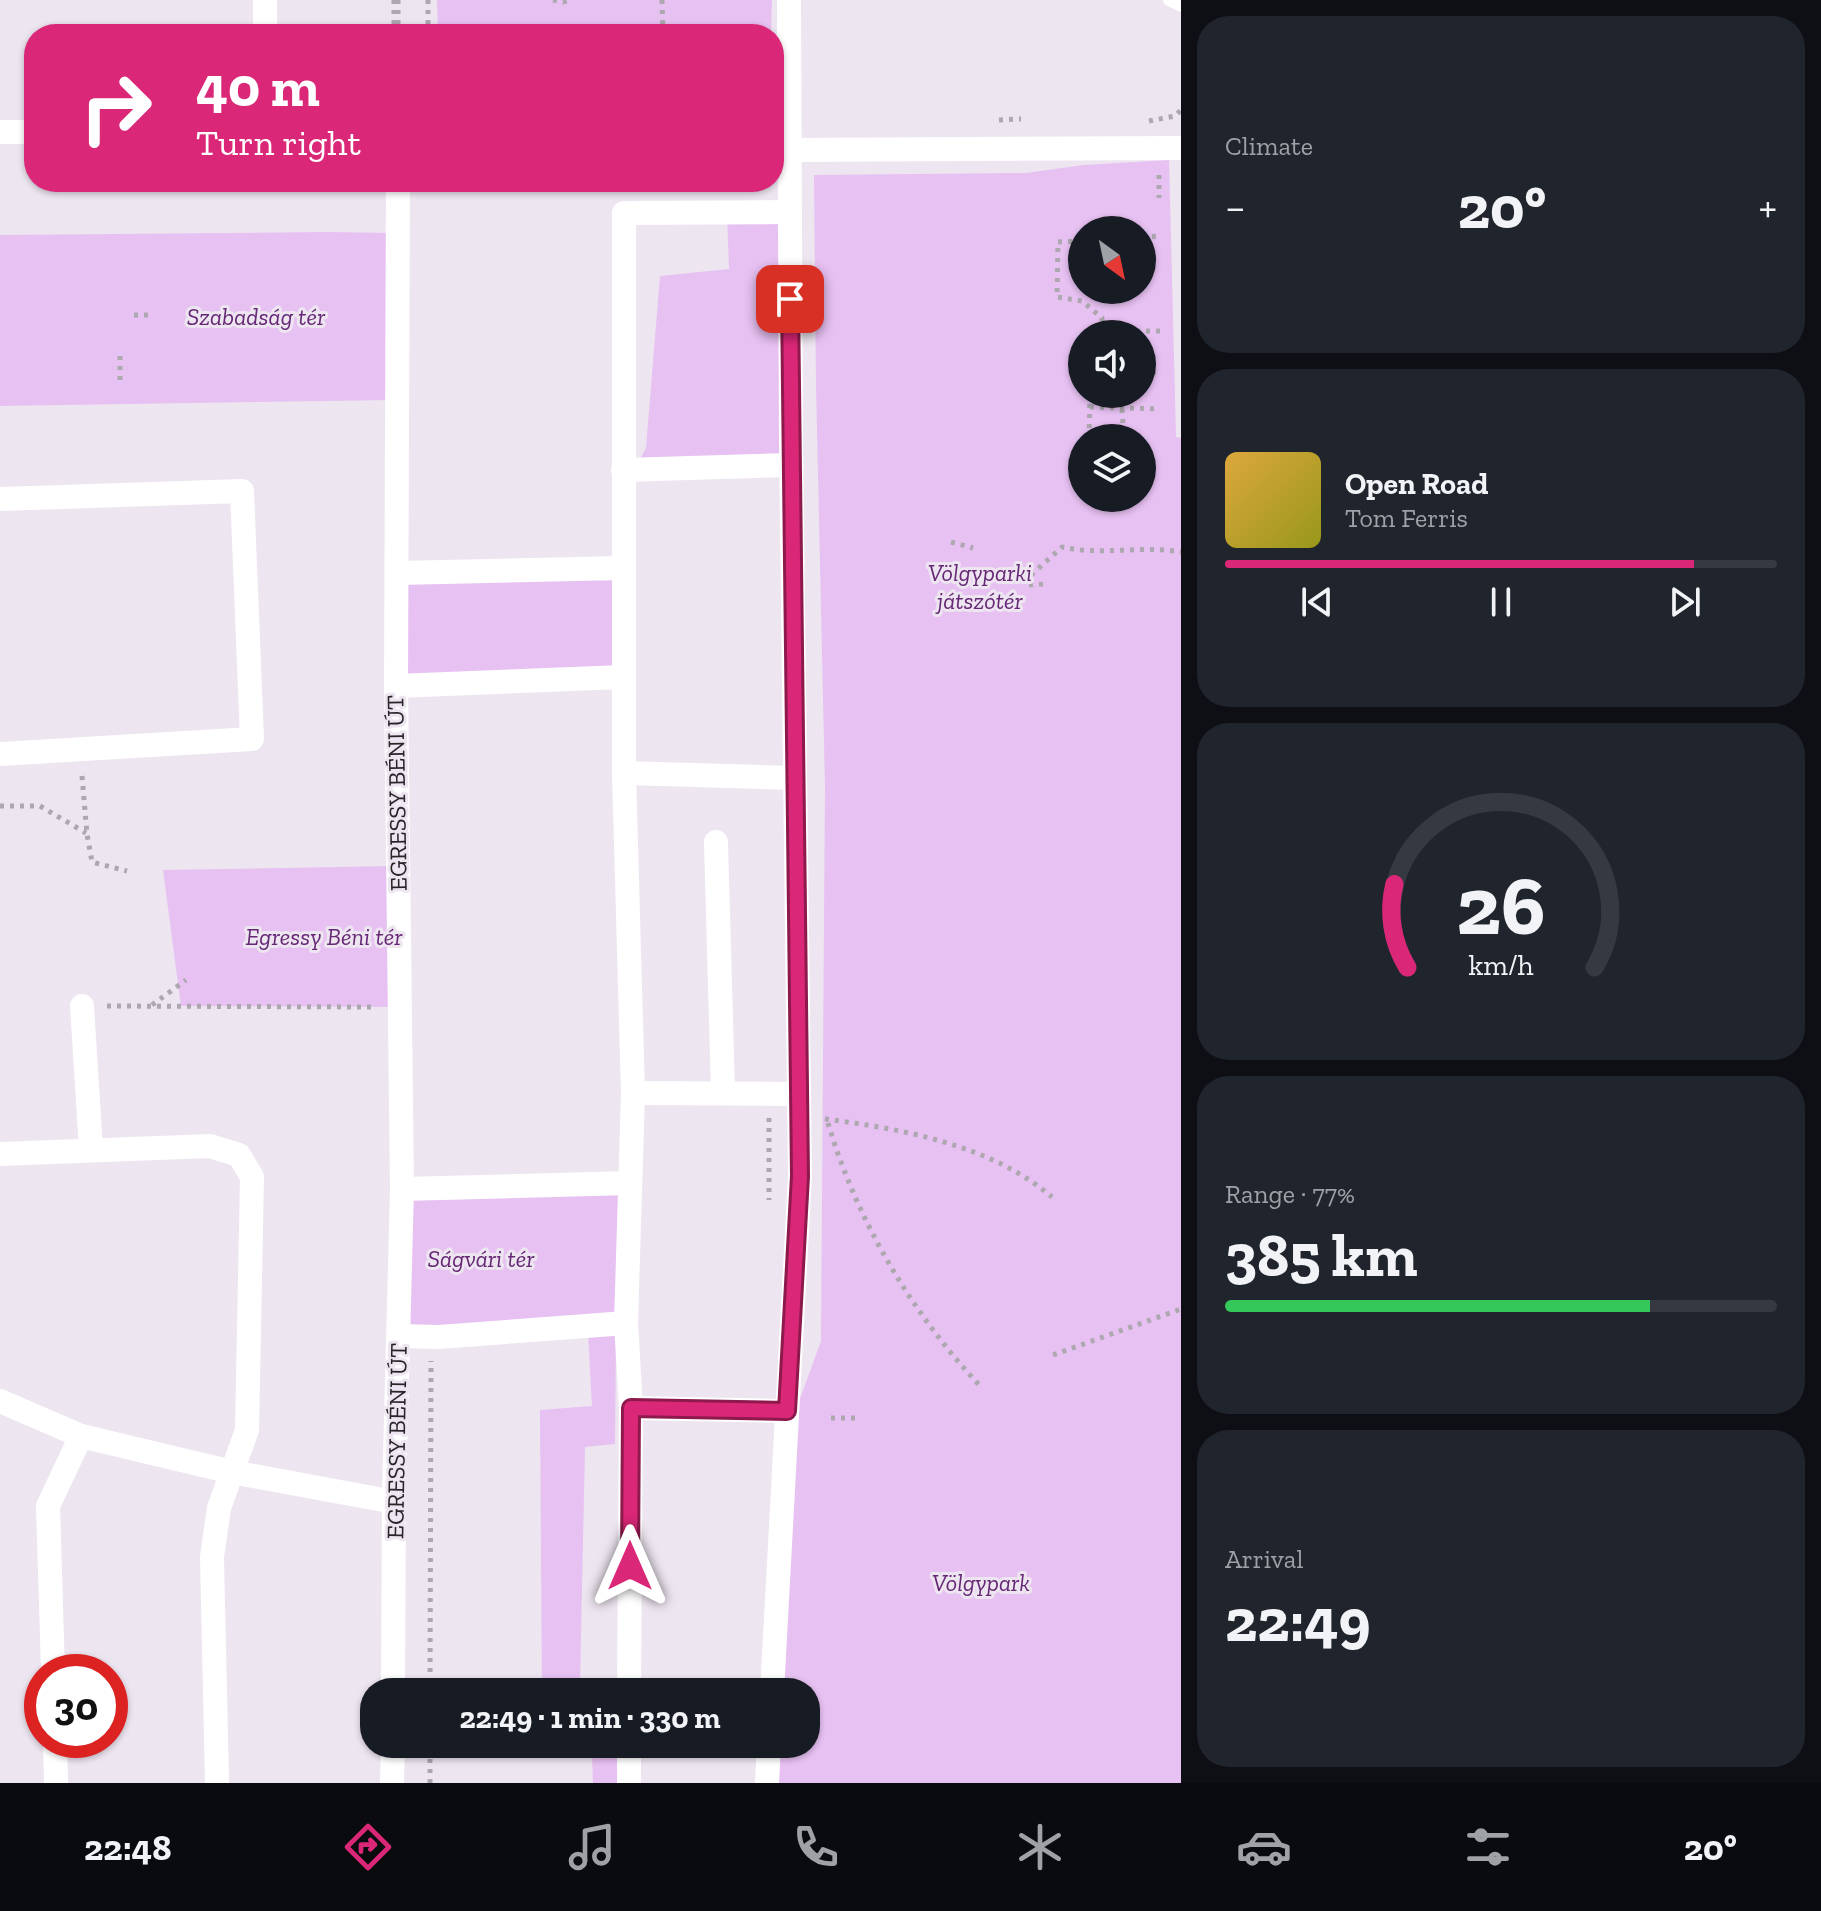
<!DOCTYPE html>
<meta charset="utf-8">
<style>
:root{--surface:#171b24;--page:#20242c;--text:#f1f3f6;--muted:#9ea1a6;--line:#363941;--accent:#db2777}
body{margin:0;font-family:"Zilla Slab",serif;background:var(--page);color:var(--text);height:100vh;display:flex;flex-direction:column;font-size:30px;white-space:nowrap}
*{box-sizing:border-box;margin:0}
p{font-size:26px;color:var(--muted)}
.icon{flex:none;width:44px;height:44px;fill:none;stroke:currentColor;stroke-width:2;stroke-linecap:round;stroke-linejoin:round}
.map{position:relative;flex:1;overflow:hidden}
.details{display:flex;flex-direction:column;gap:16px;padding:16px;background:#0d0f14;width:640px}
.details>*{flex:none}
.banner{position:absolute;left:24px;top:24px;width:760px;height:168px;border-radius:32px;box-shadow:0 2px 6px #0004;background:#db2777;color:#fff;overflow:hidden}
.needle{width:52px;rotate:147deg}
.tools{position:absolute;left:1068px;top:216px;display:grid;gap:16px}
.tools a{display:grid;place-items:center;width:88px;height:88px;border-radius:50%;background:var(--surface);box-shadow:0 2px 6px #0004;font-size:40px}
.speed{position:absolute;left:24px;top:1654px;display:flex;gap:16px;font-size:40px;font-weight:700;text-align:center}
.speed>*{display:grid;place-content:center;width:104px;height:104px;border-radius:50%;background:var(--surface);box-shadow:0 2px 6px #0004;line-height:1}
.speed .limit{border:12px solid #d22;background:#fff;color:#111}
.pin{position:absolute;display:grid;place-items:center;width:68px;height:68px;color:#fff;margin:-34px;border-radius:16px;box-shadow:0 4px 12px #0006}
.me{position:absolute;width:88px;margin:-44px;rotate:0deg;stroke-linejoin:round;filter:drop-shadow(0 0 6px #0008)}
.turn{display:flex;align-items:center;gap:28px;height:168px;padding:0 40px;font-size:36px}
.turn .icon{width:104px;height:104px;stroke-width:2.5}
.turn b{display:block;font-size:56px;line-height:68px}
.big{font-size:60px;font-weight:700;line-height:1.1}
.details .widget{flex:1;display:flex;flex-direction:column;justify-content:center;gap:12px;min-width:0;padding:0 28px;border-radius:32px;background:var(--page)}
.details .dial{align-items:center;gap:0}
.dial svg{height:208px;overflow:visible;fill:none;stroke:var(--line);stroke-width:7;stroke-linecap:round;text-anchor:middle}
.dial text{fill:var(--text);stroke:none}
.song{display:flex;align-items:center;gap:24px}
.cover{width:96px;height:96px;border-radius:12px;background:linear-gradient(135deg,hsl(40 70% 55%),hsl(60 70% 35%))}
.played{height:8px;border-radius:4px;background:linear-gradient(90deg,var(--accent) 85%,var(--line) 85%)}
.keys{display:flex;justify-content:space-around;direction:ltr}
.heat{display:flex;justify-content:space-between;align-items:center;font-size:44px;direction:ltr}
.charge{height:12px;border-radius:6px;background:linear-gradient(90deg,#34c759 77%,var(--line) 0)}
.trip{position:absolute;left:360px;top:1678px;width:460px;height:80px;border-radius:32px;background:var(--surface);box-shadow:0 2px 6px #0004;font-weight:700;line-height:80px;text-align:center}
.tab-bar{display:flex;height:128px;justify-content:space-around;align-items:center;background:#090b0e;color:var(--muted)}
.tab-bar .icon{width:56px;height:56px}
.tab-bar .on{color:var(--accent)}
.tab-bar b{font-size:36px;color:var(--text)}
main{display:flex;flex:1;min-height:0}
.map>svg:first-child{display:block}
</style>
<main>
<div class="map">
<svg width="1181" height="1783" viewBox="0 0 1181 1783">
<rect width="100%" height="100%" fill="#ede5f0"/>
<g fill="#e7c1f2" fill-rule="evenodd">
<polygon points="437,0 772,0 771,34 438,34"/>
<path d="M 1169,160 L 1176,437 L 1181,438 L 1181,1783 L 767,1783 L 769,1744 L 806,1744 L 806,1692 L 772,1692 L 793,1418 L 821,1341 L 825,786 L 816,386 L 814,175 L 1026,173 L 1084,165 ZM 1082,230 L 1142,230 L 1142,290 L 1082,290 ZM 1082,334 L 1142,334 L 1142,394 L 1082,394 ZM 1082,438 L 1142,438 L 1142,498 L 1082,498 Z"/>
<polygon points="790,212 791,465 634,470 646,448 660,276 729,269 727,213"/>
<polygon points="328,232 392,233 393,400 0,406 0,235"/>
<polygon points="623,568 623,677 396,686 398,573"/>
<polygon points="392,866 395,1007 181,1006 163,870"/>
<polygon points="630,1183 626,1323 400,1336 402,1189"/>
<polygon points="616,1331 615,1444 585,1447 580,1684 619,1689 619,1692 542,1692 540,1410 592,1406 588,1333"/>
<polygon points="542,1744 619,1744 620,1783 593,1783 592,1755 542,1755"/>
</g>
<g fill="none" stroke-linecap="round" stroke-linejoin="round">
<g stroke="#ada7af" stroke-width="5" stroke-dasharray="4 6" stroke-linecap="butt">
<polyline points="428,0 428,34"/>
<polyline points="553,0 563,2 569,0"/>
<polyline points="662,0 663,34"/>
<polyline points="394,34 394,0"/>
<polyline points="398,34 398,0"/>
<polyline points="999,120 1021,119"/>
<polyline points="1149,121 1175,116 1181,110"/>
<polyline points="1159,175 1159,198"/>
<polyline points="1142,237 1159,236"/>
<polyline points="1082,241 1058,242 1057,297 1082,301 1102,318 1102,331"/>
<polyline points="134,315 148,315"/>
<polyline points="1089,334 1089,331 1160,331"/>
<polyline points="1142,372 1160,372"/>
<polyline points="120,380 120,351"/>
<polyline points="1090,407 1160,409"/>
<polyline points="1122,409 1124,438"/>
<polyline points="1089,438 1090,394"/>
<polyline points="951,542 973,548"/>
<path d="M 1031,575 L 1062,547 C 1101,556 1141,545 1181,552"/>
<polyline points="1029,585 1045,584"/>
<polyline points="82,776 87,834 92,862 127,871"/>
<polyline points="0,806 40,806 86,833"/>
<polyline points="152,1005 186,980"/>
<polyline points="107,1006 373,1007"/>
<polyline points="769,1118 769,1200"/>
<path d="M 825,1119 C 903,1129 991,1145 1052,1197"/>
<path d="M 828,1123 C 857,1221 912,1314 982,1388"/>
<polyline points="1053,1355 1181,1309"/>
<polyline points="831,1418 859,1418"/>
<polyline points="430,1692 431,1361"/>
<polyline points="430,1783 430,1744"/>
</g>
<polyline stroke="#fff" stroke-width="12" points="1169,0 1181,6"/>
<g stroke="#fff" stroke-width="24">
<polyline points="265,0 265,34"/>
<polyline points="0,132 34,132"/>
<polyline points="790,150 1181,148"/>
<polyline points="623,470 791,465"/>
<polyline points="0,499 242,491 252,739 0,754"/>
<polyline points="398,573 623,568"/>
<polyline points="396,686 623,677"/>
<polyline points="624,773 795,778"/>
<polyline points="716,842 723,1092"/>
<polyline points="82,1006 91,1150"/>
<polyline points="633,1093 799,1094"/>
<polyline points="0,1154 210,1146 239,1155 252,1177 247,1430 219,1508 212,1557 217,1783"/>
<polyline points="402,1189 630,1183"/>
<polyline points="400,1336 439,1337 626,1323"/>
<polyline points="0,1401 81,1436 232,1472 394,1502"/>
<polyline points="631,1408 787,1411"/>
<polyline points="53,1672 48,1506 81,1436"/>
<polyline points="393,1692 394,1493 402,1189 396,686 398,182"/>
<polyline points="629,1692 631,1408 626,1323 633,1093 624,773 624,213 790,212"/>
<polyline points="772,1692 800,1176 791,442 789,0"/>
<polyline points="55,1740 56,1783"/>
<polyline points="392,1783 393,1744"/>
<polyline points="629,1783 629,1744"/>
<polyline points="767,1783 769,1744"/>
</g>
</g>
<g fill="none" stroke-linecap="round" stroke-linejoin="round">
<defs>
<polyline id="route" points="630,1566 631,1408 787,1411 800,1176 790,299"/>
</defs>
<use href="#route" stroke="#8e194d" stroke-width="20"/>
<use href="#route" stroke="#db2777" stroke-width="14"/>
</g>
<g text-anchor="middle" stroke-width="6" stroke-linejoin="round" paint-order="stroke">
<g font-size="24" font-style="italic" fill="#662876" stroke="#ede5f0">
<text x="256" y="325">Szabadság tér</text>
<text x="980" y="581">Völgyparki<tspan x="980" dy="28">játszótér</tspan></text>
<text x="324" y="945">Egressy Béni tér</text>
<text x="481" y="1267">Ságvári tér</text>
<text x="981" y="1591">Völgypark</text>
</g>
<g font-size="24" fill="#282529" stroke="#ede5f0">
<text transform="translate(397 793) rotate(-91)" y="8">EGRESSY BÉNI ÚT</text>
<text transform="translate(397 1441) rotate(-89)" y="8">EGRESSY BÉNI ÚT</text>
</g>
</g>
</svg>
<div class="tools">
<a><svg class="needle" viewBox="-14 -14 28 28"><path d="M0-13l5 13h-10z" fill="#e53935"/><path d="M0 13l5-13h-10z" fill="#9ea1a6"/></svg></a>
<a><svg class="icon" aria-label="sound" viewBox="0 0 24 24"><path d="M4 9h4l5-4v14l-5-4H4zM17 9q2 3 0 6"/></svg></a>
<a><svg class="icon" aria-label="layers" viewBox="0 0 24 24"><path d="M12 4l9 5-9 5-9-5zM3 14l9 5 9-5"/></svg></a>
</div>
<div class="speed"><div class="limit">30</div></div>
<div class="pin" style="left:790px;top:299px;background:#d93025"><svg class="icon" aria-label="arrive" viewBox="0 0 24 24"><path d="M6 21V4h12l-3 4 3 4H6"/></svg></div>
<svg class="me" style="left:630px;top:1566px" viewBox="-20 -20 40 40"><path d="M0-17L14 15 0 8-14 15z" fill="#db2777" stroke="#fff" stroke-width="4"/></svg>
<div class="trip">22:49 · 1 min · 330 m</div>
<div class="banner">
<div class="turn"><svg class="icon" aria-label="right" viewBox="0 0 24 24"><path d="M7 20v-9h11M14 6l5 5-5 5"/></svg><div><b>40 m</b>Turn right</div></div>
</div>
</div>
<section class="details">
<div class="widget"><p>Climate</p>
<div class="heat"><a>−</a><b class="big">20°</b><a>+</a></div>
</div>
<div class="widget">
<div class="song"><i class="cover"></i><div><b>Open Road</b><p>Tom Ferris</p></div></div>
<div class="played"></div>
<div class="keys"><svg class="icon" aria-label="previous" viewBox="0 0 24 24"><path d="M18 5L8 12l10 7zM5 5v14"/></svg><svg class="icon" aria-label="pause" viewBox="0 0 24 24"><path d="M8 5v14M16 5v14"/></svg><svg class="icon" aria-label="next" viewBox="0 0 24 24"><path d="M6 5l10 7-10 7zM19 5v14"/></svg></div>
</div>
<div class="widget dial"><svg viewBox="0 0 100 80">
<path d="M14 69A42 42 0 1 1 86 69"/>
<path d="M14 69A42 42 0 0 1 9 37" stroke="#db2777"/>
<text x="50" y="56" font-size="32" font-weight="700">26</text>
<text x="50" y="72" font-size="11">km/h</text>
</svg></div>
<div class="widget"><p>Range · 77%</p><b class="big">385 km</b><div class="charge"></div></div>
<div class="widget"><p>Arrival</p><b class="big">22:49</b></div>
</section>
</main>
<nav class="tab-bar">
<b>22:48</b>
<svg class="icon on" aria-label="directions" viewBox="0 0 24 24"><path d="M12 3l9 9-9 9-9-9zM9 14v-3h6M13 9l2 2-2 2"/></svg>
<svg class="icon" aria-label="music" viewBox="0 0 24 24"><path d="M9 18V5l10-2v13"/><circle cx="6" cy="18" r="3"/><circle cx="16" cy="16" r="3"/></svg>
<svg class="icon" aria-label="phone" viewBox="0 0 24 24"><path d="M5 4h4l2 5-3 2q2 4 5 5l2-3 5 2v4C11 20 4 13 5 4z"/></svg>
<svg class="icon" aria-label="climate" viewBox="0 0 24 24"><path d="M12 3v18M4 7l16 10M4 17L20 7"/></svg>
<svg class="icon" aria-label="car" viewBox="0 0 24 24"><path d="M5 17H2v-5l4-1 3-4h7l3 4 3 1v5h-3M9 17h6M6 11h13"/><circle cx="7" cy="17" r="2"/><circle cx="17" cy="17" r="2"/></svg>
<svg class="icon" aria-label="filters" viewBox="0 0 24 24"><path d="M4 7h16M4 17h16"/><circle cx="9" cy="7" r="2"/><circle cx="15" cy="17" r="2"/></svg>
<b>20°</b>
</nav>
